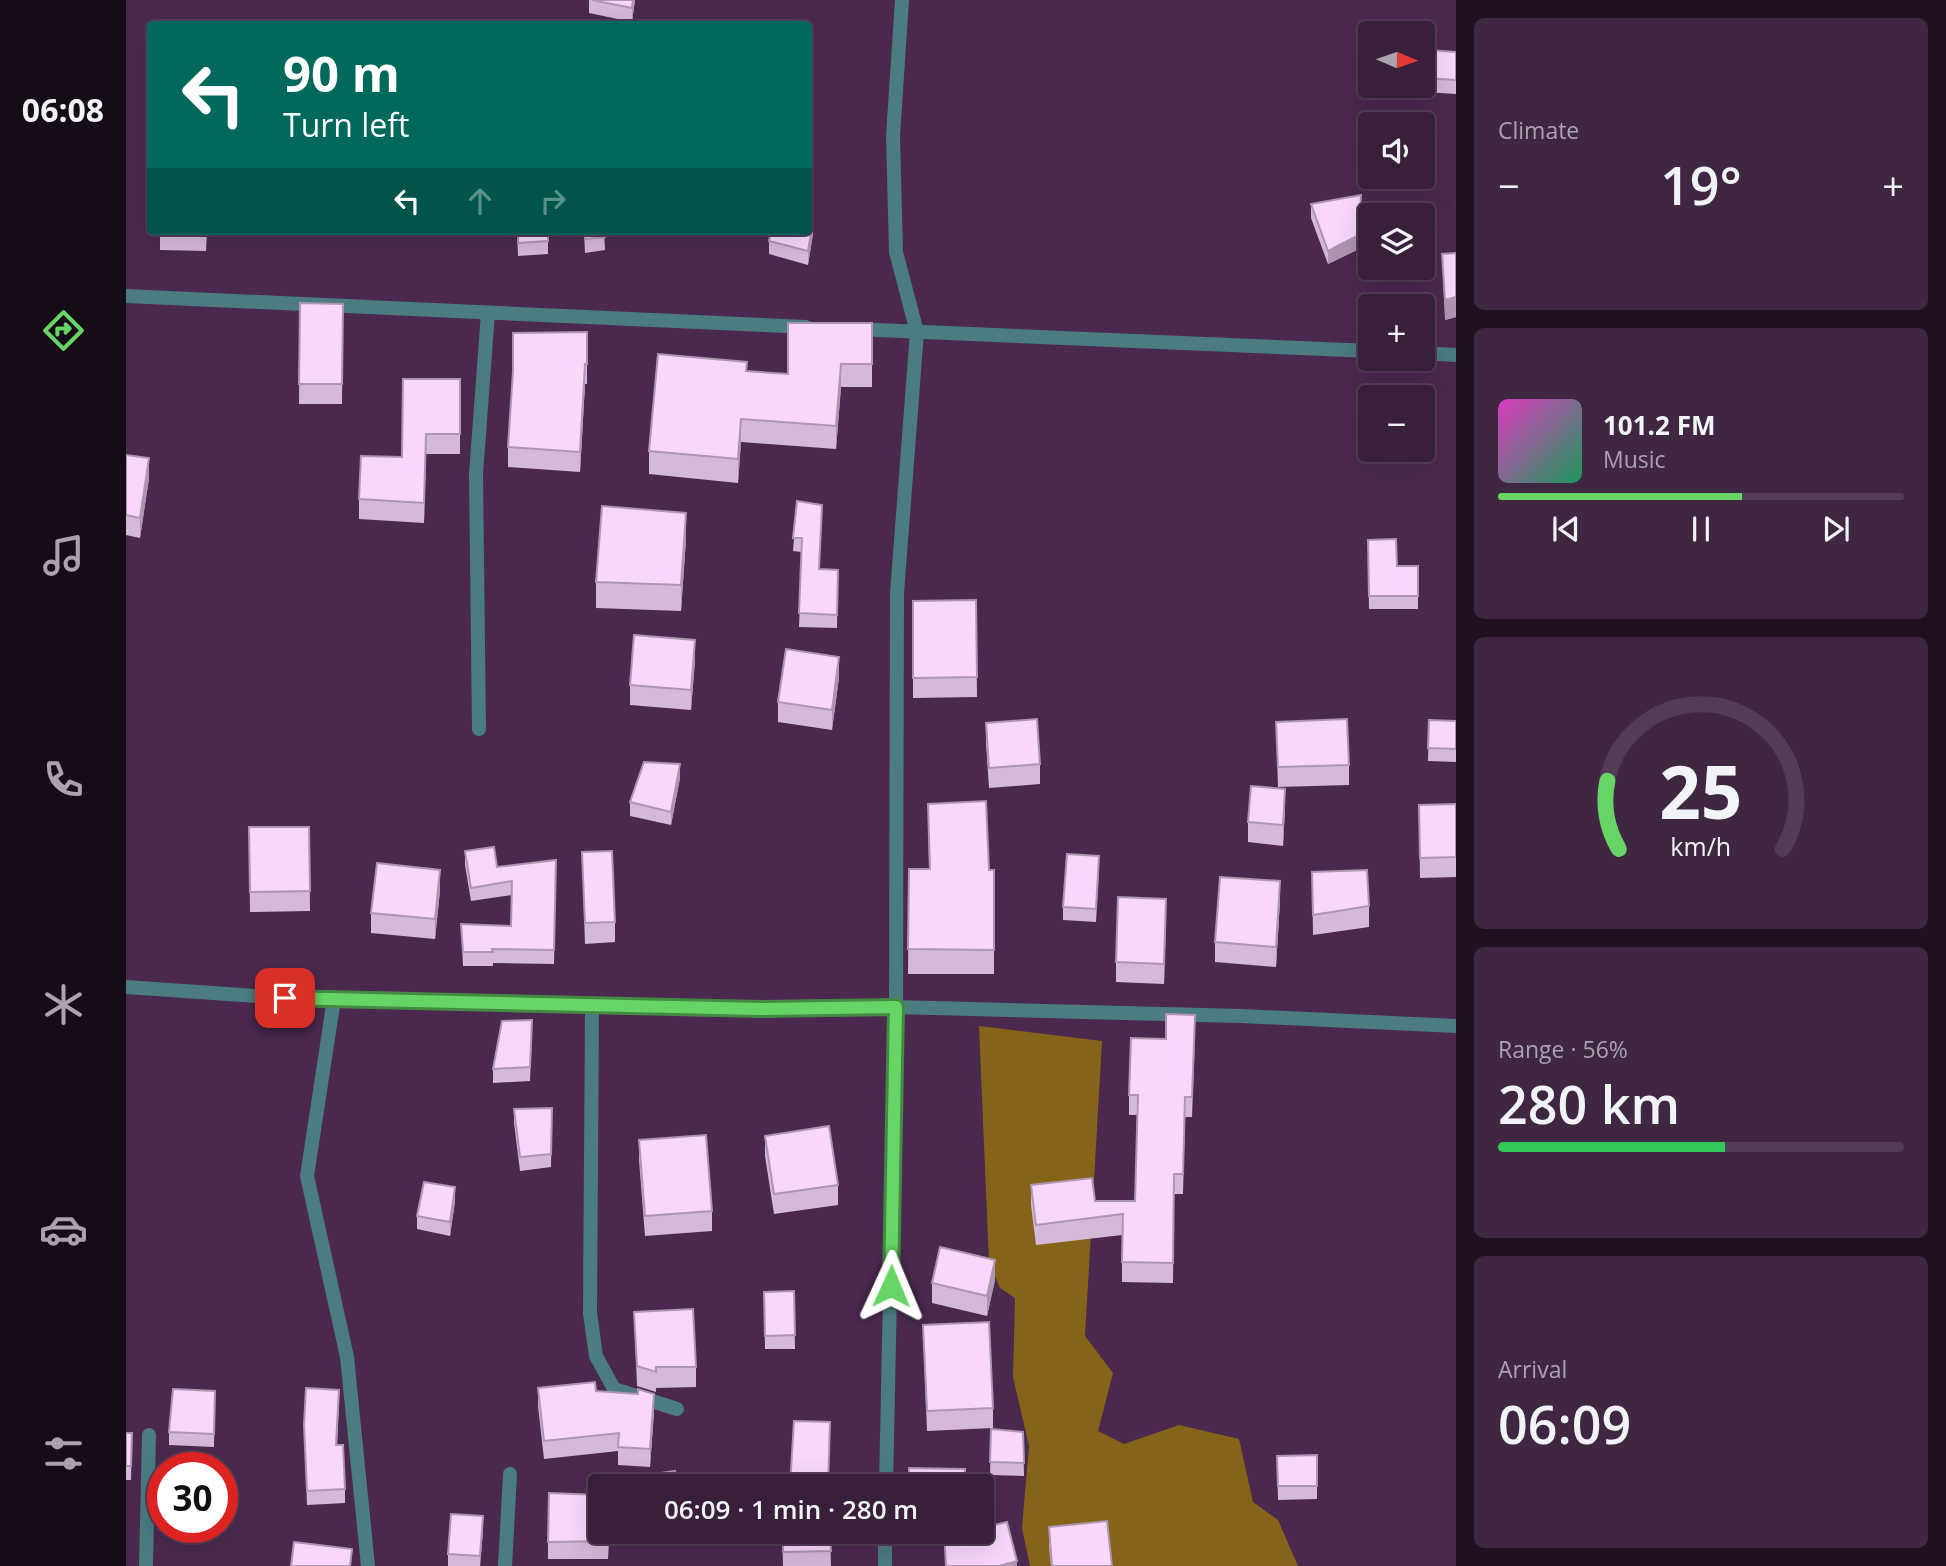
<!DOCTYPE html>
<meta charset="utf-8">
<style>
:root{--surface:#381f3a;--page:#3f2742;--text:#f1f3f6;--muted:#aba2af;--line:#523d54;--accent:#67d466}
body{margin:0;font-family:"Open Sans",sans-serif;background:var(--page);color:var(--text);height:100vh;display:flex;flex-direction:column;font-size:26px;white-space:nowrap}
*{box-sizing:border-box;margin:0}
p{font-size:23px;color:var(--muted)}
.icon{flex:none;width:38px;height:38px;fill:none;stroke:currentColor;stroke-width:2;stroke-linecap:round;stroke-linejoin:round}
.map{position:relative;flex:1;overflow:hidden}
.side{display:flex;flex-direction:column;gap:18px;padding:18px;background:#1f1120;width:490px}
.side>*{flex:none}
.top-card{position:absolute;left:21px;top:21px;width:665px;height:214px;border-radius:7px;box-shadow:0 7px 28px #0002,0 0 0 2px var(--line);background:#00695c;color:#fff;overflow:hidden}
.needle{width:46px;rotate:92deg}
.tools{position:absolute;left:1232px;top:21px;display:grid;gap:14px}
.tools a{display:grid;place-items:center;width:77px;height:77px;border-radius:7px;background:var(--surface);box-shadow:0 7px 28px #0002,0 0 0 2px var(--line);font-size:35px}
.speed{position:absolute;left:21px;top:1452px;display:flex;gap:14px;font-size:35px;font-weight:700;text-align:center}
.speed>*{display:grid;place-content:center;width:91px;height:91px;border-radius:50%;background:var(--surface);box-shadow:0 7px 28px #0002,0 0 0 2px var(--line);line-height:1}
.speed .limit{border:10px solid #d22;background:#fff;color:#111}
.pin{position:absolute;display:grid;place-items:center;width:60px;height:60px;color:#fff;margin:-30px;border-radius:14px;box-shadow:0 4px 10px #0006}
.me{position:absolute;width:77px;margin:-38px;rotate:1deg;stroke-linejoin:round;filter:drop-shadow(0 0 5px #0008)}
.turn{display:flex;align-items:center;gap:24px;height:147px;padding:0 21px;font-size:32px}
.turn .icon{width:91px;height:91px;stroke-width:2.5}
.turn b{display:block;font-size:49px;line-height:60px}
.lanes{display:flex;align-items:center;height:66px;padding:0 21px;background:#0003;justify-content:center;gap:35px;direction:ltr}
.lanes .off{opacity:.35}
.big{font-size:52px;font-weight:600;line-height:1.1}
.side .tile{flex:1;display:flex;flex-direction:column;justify-content:center;gap:10px;min-width:0;padding:0 24px;border-radius:10px;background:var(--page)}
.side .dial{align-items:center;gap:0}
.dial svg{height:182px;overflow:visible;fill:none;stroke:var(--line);stroke-width:7;stroke-linecap:round;text-anchor:middle}
.dial text{fill:var(--text);stroke:none}
.song{display:flex;align-items:center;gap:21px}
.cover{width:84px;height:84px;border-radius:10px;background:linear-gradient(135deg,hsl(310 70% 55%),hsl(150 70% 35%))}
.played{height:7px;border-radius:4px;background:linear-gradient(90deg,var(--accent) 60%,var(--line) 60%)}
.keys{display:flex;justify-content:space-around;direction:ltr}
.heat{display:flex;justify-content:space-between;align-items:center;font-size:38px;direction:ltr}
.charge{height:10px;border-radius:5px;background:linear-gradient(90deg,#34c759 56%,var(--line) 0)}
.trip{position:absolute;left:462px;top:1474px;width:406px;height:70px;border-radius:7px;background:var(--surface);box-shadow:0 7px 28px #0002,0 0 0 2px var(--line);font-weight:600;line-height:70px;text-align:center}
main{display:flex;flex:1;min-height:0}
.dock{display:flex;flex-direction:column;width:126px;justify-content:space-around;align-items:center;background:#160c17;color:var(--muted)}
.dock .icon{width:49px;height:49px}
.dock .active{color:var(--accent)}
.dock b{font-size:32px;color:var(--text)}
.map>svg:first-child{display:block}
</style>
<main>
<nav class="dock">
<b>06:08</b>
<svg class="icon active" aria-label="directions" viewBox="0 0 24 24"><path d="M12 3l9 9-9 9-9-9zM9 14v-3h6M13 9l2 2-2 2"/></svg>
<svg class="icon" aria-label="music" viewBox="0 0 24 24"><path d="M9 18V5l10-2v13"/><circle cx="6" cy="18" r="3"/><circle cx="16" cy="16" r="3"/></svg>
<svg class="icon" aria-label="phone" viewBox="0 0 24 24"><path d="M5 4h4l2 5-3 2q2 4 5 5l2-3 5 2v4C11 20 4 13 5 4z"/></svg>
<svg class="icon" aria-label="climate" viewBox="0 0 24 24"><path d="M12 3v18M4 7l16 10M4 17L20 7"/></svg>
<svg class="icon" aria-label="car" viewBox="0 0 24 24"><path d="M5 17H2v-5l4-1 3-4h7l3 4 3 1v5h-3M9 17h6M6 11h13"/><circle cx="7" cy="17" r="2"/><circle cx="17" cy="17" r="2"/></svg>
<svg class="icon" aria-label="filters" viewBox="0 0 24 24"><path d="M4 7h16M4 17h16"/><circle cx="9" cy="7" r="2"/><circle cx="15" cy="17" r="2"/></svg>
</nav>
<div class="map">
<svg width="1330" height="1566" viewBox="0 0 1330 1566">
<rect width="100%" height="100%" fill="#4b294e"/>
<polygon fill="#85641a" points="853,1026 976,1041 959,1336 987,1373 972,1431 998,1444 1053,1425 1113,1439 1127,1502 1152,1520 1172,1566 904,1566 896,1528 903,1446 887,1377 889,1298 874,1288 863,1262"/>
<g fill="none" stroke-linecap="round" stroke-linejoin="round">
<g stroke="#4a7c80" stroke-width="14">
<polyline points="0,296 680,327"/>
<polyline points="728,329 1244,351"/>
<polyline points="1297,353 1330,355"/>
<polyline points="353,729 350,474 362,313"/>
<polyline points="0,987 159,998 635,1009 770,1007 1115,1016 1330,1026"/>
<polyline points="208,999 181,1176 221,1357 242,1566"/>
<polyline points="466,1005 464,1313 470,1356 488,1389 551,1409"/>
<polyline points="760,1486 770,1007 771,593 791,332 770,252 767,136 776,0"/>
<polyline points="20,1566 23,1435"/>
<polyline points="379,1566 384,1474"/>
<polyline points="759,1566 759,1531"/>
</g>
</g>
<g fill="#d5b9d8">
<polygon points="463,0 509,0 506,22 463,13"/>
<polygon points="1330,52 1330,94 1298,92 1298,78"/>
<polygon points="1185,204 1235,209 1233,249 1202,264 1185,218"/>
<polygon points="34,231 81,231 80,251 34,250"/>
<polygon points="391,231 422,231 422,254 392,256"/>
<polygon points="458,231 478,231 479,250 459,253"/>
<polygon points="687,234 682,265 643,254 643,241"/>
<polygon points="1330,253 1330,317 1319,320 1316,254"/>
<polygon points="174,303 217,304 216,404 173,404"/>
<polygon points="746,323 746,387 715,387 710,449 615,442 612,483 523,474 523,451 621,371 662,374"/>
<polygon points="461,332 461,384 459,384 454,472 382,467 382,447"/>
<polygon points="334,379 334,454 300,454 298,523 233,519 233,499 276,457"/>
<polygon points="0,455 23,478 14,538 0,535"/>
<polygon points="671,501 694,569 712,570 711,628 673,627 676,552 667,551"/>
<polygon points="560,539 555,611 470,608 470,582"/>
<polygon points="1242,540 1271,566 1292,566 1292,609 1243,609"/>
<polygon points="850,600 851,697 787,698 787,601"/>
<polygon points="569,660 565,710 504,705 504,685"/>
<polygon points="713,677 706,730 652,722 652,702"/>
<polygon points="1303,720 1330,721 1330,762 1302,761"/>
<polygon points="1150,722 1223,765 1223,785 1152,787"/>
<polygon points="860,723 914,764 914,784 863,788 860,743"/>
<polygon points="554,778 545,825 504,816 504,802"/>
<polygon points="802,804 863,870 868,870 868,974 782,974 783,869 803,869"/>
<polygon points="1330,804 1330,877 1294,878 1293,805"/>
<polygon points="1159,809 1157,846 1122,842 1122,822"/>
<polygon points="123,827 183,827 184,911 124,912"/>
<polygon points="339,851 371,867 430,860 428,964 367,963 367,966 337,966 335,924 385,926 386,895 345,901 339,865"/>
<polygon points="456,852 489,922 489,942 459,944"/>
<polygon points="973,869 970,922 937,920 937,907"/>
<polygon points="1186,872 1243,906 1243,927 1187,935"/>
<polygon points="314,890 309,939 245,933 245,913"/>
<polygon points="1154,901 1150,967 1089,962 1089,942"/>
<polygon points="1040,919 1038,984 990,982 990,962"/>
<polygon points="406,1034 404,1081 367,1083 367,1069"/>
<polygon points="1069,1035 1066,1117 1059,1117 1057,1194 1048,1194 1047,1283 996,1282 996,1235 910,1245 905,1205 905,1185 969,1201 1009,1201 1011,1115 1003,1115 1003,1095 1040,1039"/>
<polygon points="426,1108 425,1167 394,1171 388,1123 388,1109"/>
<polygon points="639,1136 712,1185 712,1205 648,1214 639,1156"/>
<polygon points="513,1140 586,1211 586,1231 519,1236 513,1160"/>
<polygon points="329,1201 324,1236 291,1229 291,1216"/>
<polygon points="869,1280 861,1316 806,1303 806,1283"/>
<polygon points="668,1291 669,1349 639,1349 638,1292"/>
<polygon points="508,1312 570,1367 570,1387 530,1388 530,1392 511,1386"/>
<polygon points="797,1325 867,1408 867,1428 801,1431"/>
<polygon points="412,1388 470,1391 528,1412 524,1467 492,1465 492,1451 418,1459 412,1406"/>
<polygon points="89,1391 88,1447 43,1445 43,1432"/>
<polygon points="213,1403 211,1445 219,1489 219,1503 181,1505 178,1425"/>
<polygon points="865,1429 897,1432 898,1476 864,1475"/>
<polygon points="0,1433 6,1433 5,1480 0,1480"/>
<polygon points="1191,1455 1191,1499 1152,1500 1151,1456"/>
<polygon points="923,1527 986,1566 925,1566 923,1547"/>
<polygon points="43,1528 91,1528 91,1531 44,1533"/>
<polygon points="357,1529 354,1566 322,1566 322,1554"/>
<polygon points="474,1531 545,1531 483,1542 482,1559 422,1559 422,1542"/>
<polygon points="656,1531 704,1531 705,1566 657,1566"/>
<polygon points="783,1531 800,1531 799,1538 783,1539"/>
</g>
<g fill="#ae96b0">
<polygon points="507,0 509,0 506,22 506,8"/>
<polygon points="1235,209 1233,249 1202,264 1202,251"/>
<polygon points="687,221 687,234 682,265 682,251"/>
<polygon points="1330,297 1330,317 1319,320 1319,300"/>
<polygon points="459,364 459,384 454,472 454,452"/>
<polygon points="715,364 715,387 710,449 710,426"/>
<polygon points="615,419 615,442 612,483 612,459"/>
<polygon points="300,434 300,454 298,523 298,503"/>
<polygon points="23,458 23,478 14,538 14,518"/>
<polygon points="560,513 560,539 555,611 555,585"/>
<polygon points="569,640 569,660 565,710 565,690"/>
<polygon points="713,657 713,677 706,730 706,710"/>
<polygon points="554,764 554,778 545,825 545,812"/>
<polygon points="1159,789 1159,809 1157,846 1157,825"/>
<polygon points="314,870 314,890 309,939 309,919"/>
<polygon points="1154,881 1154,901 1150,967 1150,947"/>
<polygon points="1040,899 1040,919 1038,984 1038,964"/>
<polygon points="329,1187 329,1201 324,1236 324,1222"/>
<polygon points="869,1260 869,1280 861,1316 861,1296"/>
<polygon points="528,1394 528,1412 524,1467 524,1449"/>
<polygon points="357,1516 357,1529 354,1566 354,1556"/>
<polygon points="891,1561 891,1566 873,1566"/>
</g>
<g fill="#f8d7fb" stroke="#ae96b0" stroke-width="2">
<polygon points="466,0 507,0 506,8"/>
<polygon points="1303,50 1330,52 1330,80 1298,78"/>
<polygon points="1235,195 1233,235 1202,251 1185,204"/>
<polygon points="682,220 687,221 682,251 643,241 645,231 682,231"/>
<polygon points="392,231 422,231 422,241 392,243"/>
<polygon points="459,231 478,231 479,237 459,239"/>
<polygon points="1330,253 1330,297 1319,300 1316,254"/>
<polygon points="174,303 217,304 216,384 173,384"/>
<polygon points="662,323 746,323 746,364 715,364 710,426 615,419 612,459 523,451 532,354 621,362 620,371 662,374"/>
<polygon points="461,332 461,364 459,364 454,452 382,447 387,371 387,333"/>
<polygon points="277,379 334,379 334,434 300,434 298,503 233,499 235,456 276,457"/>
<polygon points="0,455 23,458 14,518 0,515"/>
<polygon points="671,501 696,505 693,569 712,570 711,615 673,613 676,538 667,538"/>
<polygon points="476,506 560,513 555,585 470,582"/>
<polygon points="1270,539 1271,566 1292,566 1292,596 1243,596 1242,540"/>
<polygon points="850,600 851,677 787,678 787,601"/>
<polygon points="508,635 569,640 565,690 504,685"/>
<polygon points="660,649 713,657 706,710 652,702"/>
<polygon points="911,719 914,764 863,768 860,723"/>
<polygon points="1221,719 1223,765 1152,767 1150,722"/>
<polygon points="1303,720 1330,721 1330,749 1302,748"/>
<polygon points="518,762 554,764 545,812 504,802"/>
<polygon points="1125,786 1159,789 1157,825 1122,822"/>
<polygon points="860,801 863,870 868,870 868,950 782,949 783,869 804,869 802,804"/>
<polygon points="1330,804 1330,857 1294,858 1293,805"/>
<polygon points="123,827 183,827 184,891 124,892"/>
<polygon points="368,847 371,867 430,860 428,950 366,949 367,952 337,952 335,924 385,926 386,881 345,888 339,851"/>
<polygon points="486,851 489,922 459,923 456,852"/>
<polygon points="941,854 973,856 970,909 937,907"/>
<polygon points="251,863 314,870 309,919 245,913"/>
<polygon points="1241,870 1243,906 1187,915 1186,872"/>
<polygon points="1094,877 1154,881 1150,947 1089,942"/>
<polygon points="992,897 1040,899 1038,964 990,962"/>
<polygon points="1040,1014 1069,1015 1066,1097 1059,1097 1057,1174 1048,1174 1047,1263 996,1262 997,1214 910,1225 905,1185 966,1178 969,1201 1009,1201 1012,1095 1003,1095 1005,1038 1040,1039"/>
<polygon points="406,1020 404,1067 367,1069 376,1021"/>
<polygon points="426,1108 425,1154 394,1157 388,1109"/>
<polygon points="703,1126 712,1185 648,1194 639,1136"/>
<polygon points="580,1135 586,1211 519,1216 513,1140"/>
<polygon points="298,1182 329,1187 324,1222 291,1216"/>
<polygon points="814,1247 869,1260 861,1296 806,1283"/>
<polygon points="668,1291 669,1335 639,1336 638,1292"/>
<polygon points="567,1309 570,1367 530,1367 530,1372 511,1366 508,1312"/>
<polygon points="863,1322 867,1408 801,1411 797,1325"/>
<polygon points="469,1382 470,1391 512,1394 512,1389 528,1394 524,1449 492,1447 493,1433 418,1441 412,1388"/>
<polygon points="180,1388 213,1390 210,1445 217,1445 219,1489 181,1491 178,1425"/>
<polygon points="47,1389 89,1391 88,1434 43,1432"/>
<polygon points="668,1421 704,1422 702,1486 664,1486"/>
<polygon points="865,1429 897,1432 898,1463 864,1462"/>
<polygon points="0,1433 6,1433 5,1466 0,1466"/>
<polygon points="1191,1455 1191,1486 1152,1486 1151,1456"/>
<polygon points="783,1468 839,1469 839,1486 783,1486"/>
<polygon points="549,1471 551,1486 502,1486 501,1478"/>
<polygon points="423,1493 474,1495 474,1531 483,1531 482,1541 422,1542"/>
<polygon points="325,1514 357,1516 354,1556 322,1554"/>
<polygon points="981,1521 986,1566 926,1566 923,1527"/>
<polygon points="881,1522 891,1561 873,1566 820,1566 818,1531 839,1531 839,1533 845,1531 856,1531 856,1528"/>
<polygon points="657,1531 704,1531 705,1551 657,1552"/>
<polygon points="168,1542 226,1549 224,1566 165,1566"/>
</g>
<g fill="none" stroke-linecap="round" stroke-linejoin="round">
<defs>
<polyline id="route" points="159,998 635,1009 770,1007 765,1286"/>
</defs>
<use href="#route" stroke="#438a42" stroke-width="18"/>
<use href="#route" stroke="#67d466" stroke-width="12"/>
</g>
</svg>
<div class="tools">
<a><svg class="needle" viewBox="-14 -14 28 28"><path d="M0-13l5 13h-10z" fill="#e53935"/><path d="M0 13l5-13h-10z" fill="#aba2af"/></svg></a>
<a><svg class="icon" aria-label="sound" viewBox="0 0 24 24"><path d="M4 9h4l5-4v14l-5-4H4zM17 9q2 3 0 6"/></svg></a>
<a><svg class="icon" aria-label="layers" viewBox="0 0 24 24"><path d="M12 4l9 5-9 5-9-5zM3 14l9 5 9-5"/></svg></a>
<a>+</a>
<a>−</a>
</div>
<div class="speed"><div class="limit">30</div></div>
<div class="pin" style="left:159px;top:998px;background:#d93025"><svg class="icon" aria-label="arrive" viewBox="0 0 24 24"><path d="M6 21V4h12l-3 4 3 4H6"/></svg></div>
<svg class="me" style="left:765px;top:1286px" viewBox="-20 -20 40 40"><path d="M0-17L14 15 0 8-14 15z" fill="#67d466" stroke="#fff" stroke-width="4"/></svg>
<div class="trip">06:09 · 1 min · 280 m</div>
<div class="top-card">
<div class="turn"><svg class="icon" aria-label="left" viewBox="0 0 24 24"><path d="M17 20v-9H6M10 6l-5 5 5 5"/></svg><div><b>90 m</b>Turn left</div></div>
<div class="lanes"><svg class="icon" aria-label="left" viewBox="0 0 24 24"><path d="M17 20v-9H6M10 6l-5 5 5 5"/></svg><svg class="icon off" aria-label="ahead" viewBox="0 0 24 24"><path d="M12 20V5M6 11l6-6 6 6"/></svg><svg class="icon off" aria-label="right" viewBox="0 0 24 24"><path d="M7 20v-9h11M14 6l5 5-5 5"/></svg></div>
</div>
</div>
<section class="side">
<div class="tile"><p>Climate</p>
<div class="heat"><a>−</a><b class="big">19°</b><a>+</a></div>
</div>
<div class="tile">
<div class="song"><i class="cover"></i><div><b>101.2 FM</b><p>Music</p></div></div>
<div class="played"></div>
<div class="keys"><svg class="icon" aria-label="previous" viewBox="0 0 24 24"><path d="M18 5L8 12l10 7zM5 5v14"/></svg><svg class="icon" aria-label="pause" viewBox="0 0 24 24"><path d="M8 5v14M16 5v14"/></svg><svg class="icon" aria-label="next" viewBox="0 0 24 24"><path d="M6 5l10 7-10 7zM19 5v14"/></svg></div>
</div>
<div class="tile dial"><svg viewBox="0 0 100 80">
<path d="M14 69A42 42 0 1 1 86 69"/>
<path d="M14 69A42 42 0 0 1 9 39" stroke="#67d466"/>
<text x="50" y="56" font-size="32" font-weight="700">25</text>
<text x="50" y="72" font-size="11">km/h</text>
</svg></div>
<div class="tile"><p>Range · 56%</p><b class="big">280 km</b><div class="charge"></div></div>
<div class="tile"><p>Arrival</p><b class="big">06:09</b></div>
</section>
</main>
